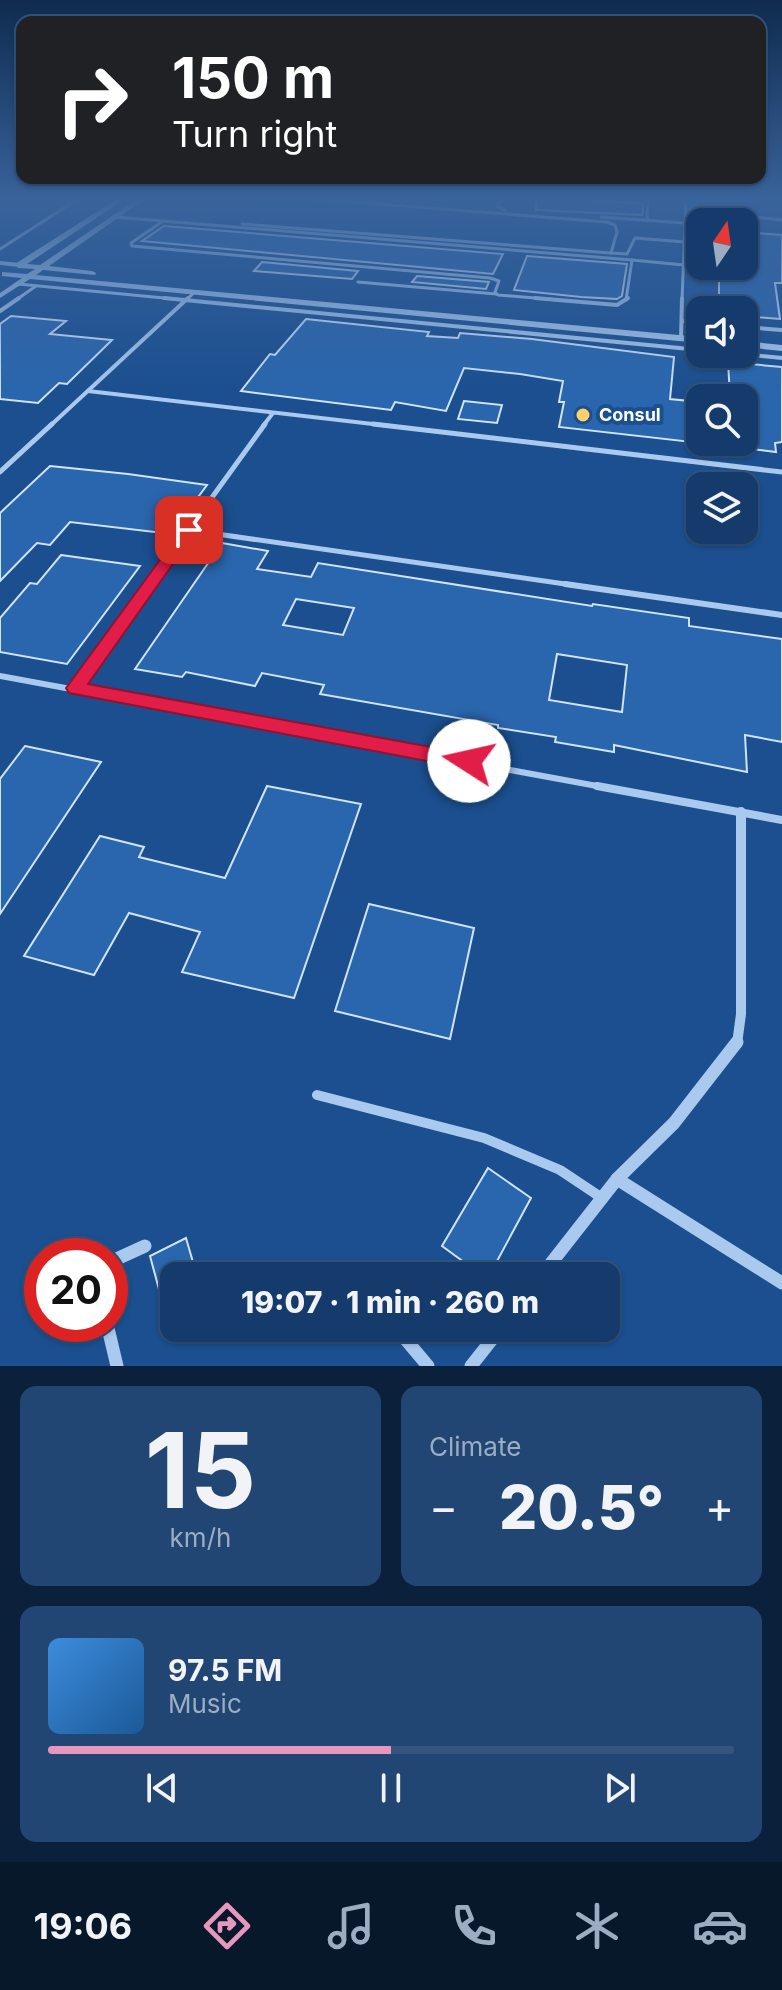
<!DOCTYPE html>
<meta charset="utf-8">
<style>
:root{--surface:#143b6b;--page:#214673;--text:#f1f3f6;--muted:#9dadc1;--line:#33557e;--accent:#e797bd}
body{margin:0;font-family:Inter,sans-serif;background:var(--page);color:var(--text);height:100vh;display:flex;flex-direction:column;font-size:30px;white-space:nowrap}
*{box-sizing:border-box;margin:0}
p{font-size:26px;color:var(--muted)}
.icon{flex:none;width:44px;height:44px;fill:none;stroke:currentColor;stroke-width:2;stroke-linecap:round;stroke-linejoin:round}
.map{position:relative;height:1366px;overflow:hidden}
.panel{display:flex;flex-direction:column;gap:20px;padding:20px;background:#0b203b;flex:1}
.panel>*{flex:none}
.hud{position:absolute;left:16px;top:16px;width:750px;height:168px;border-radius:16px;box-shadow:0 2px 6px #0004,0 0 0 2px var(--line);background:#202124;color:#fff;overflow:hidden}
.needle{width:52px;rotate:13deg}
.controls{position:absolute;left:686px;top:208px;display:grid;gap:16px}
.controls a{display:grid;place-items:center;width:72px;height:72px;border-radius:16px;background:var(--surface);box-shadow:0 2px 6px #0004,0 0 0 2px var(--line);font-size:40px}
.speed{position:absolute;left:24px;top:1238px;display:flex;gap:16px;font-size:40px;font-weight:700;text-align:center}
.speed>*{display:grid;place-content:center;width:104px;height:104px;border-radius:50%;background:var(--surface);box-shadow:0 2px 6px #0004,0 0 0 2px var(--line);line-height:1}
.speed .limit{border:12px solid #d22;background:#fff;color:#111}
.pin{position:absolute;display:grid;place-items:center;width:68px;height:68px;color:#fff;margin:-34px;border-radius:16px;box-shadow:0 4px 12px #0006}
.me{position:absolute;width:88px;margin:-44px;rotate:280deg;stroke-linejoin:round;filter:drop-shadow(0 0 6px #0008)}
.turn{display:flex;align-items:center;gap:28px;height:168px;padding:0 24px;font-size:36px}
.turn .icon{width:104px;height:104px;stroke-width:2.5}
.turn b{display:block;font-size:56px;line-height:68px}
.big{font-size:60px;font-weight:800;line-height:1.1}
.panel .tile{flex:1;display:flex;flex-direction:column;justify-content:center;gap:12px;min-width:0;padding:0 28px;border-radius:16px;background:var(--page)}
.panel .dial{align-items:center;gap:0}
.dial b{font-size:104px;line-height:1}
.song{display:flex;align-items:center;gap:24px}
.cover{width:96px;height:96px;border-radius:12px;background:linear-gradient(135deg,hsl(210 70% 55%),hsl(210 70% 35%))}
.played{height:8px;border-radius:4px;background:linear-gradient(90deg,var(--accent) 50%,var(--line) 50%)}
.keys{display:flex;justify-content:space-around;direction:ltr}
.heat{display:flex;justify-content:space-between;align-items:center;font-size:44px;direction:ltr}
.panel .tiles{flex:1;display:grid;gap:20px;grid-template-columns:1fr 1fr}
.tile:last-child{grid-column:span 2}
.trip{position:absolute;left:160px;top:1262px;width:460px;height:80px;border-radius:16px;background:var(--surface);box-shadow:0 2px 6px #0004,0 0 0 2px var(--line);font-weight:800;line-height:80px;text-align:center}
.dock{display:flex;height:128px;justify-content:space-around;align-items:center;background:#08182b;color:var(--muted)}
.dock .icon{width:56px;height:56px}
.dock .selected{color:var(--accent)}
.dock b{font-size:36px;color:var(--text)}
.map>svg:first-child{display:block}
</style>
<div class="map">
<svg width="782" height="1366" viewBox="0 0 782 1366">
<rect width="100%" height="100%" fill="#1b4f8f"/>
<g fill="#2a66ad" stroke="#cfe3fa" stroke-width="2" fill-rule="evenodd">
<polygon points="537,199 643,203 643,210 642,215 536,210"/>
<polygon points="164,226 503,254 493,274 142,241"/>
<polygon points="744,232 782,235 782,283 775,283 780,319 744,316 744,310 719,310 719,270 744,272"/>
<polygon points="527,256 627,264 622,296 617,299 581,297 514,290"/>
<polygon points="262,262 358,271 352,279 254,271"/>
<polygon points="417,276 489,282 486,289 412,282"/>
<polygon points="11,316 66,321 50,334 112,340 67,384 59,383 38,403 0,399 0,324"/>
<polygon points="306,319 429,332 427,336 458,338 460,333 532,339 674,357 670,399 700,402 700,443 559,427 564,402 559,402 563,381 520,374 464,368 446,411 395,402 391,410 241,391 270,354 275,355"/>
<polygon points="728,362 782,367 782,442 775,443 776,452 744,448 744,398 730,396"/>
<polygon points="464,401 502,405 497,423 458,419"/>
<polygon points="50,466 128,474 207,485 193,504 184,503 163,533 70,522 50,545 37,543 0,581 0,513"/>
<path d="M 222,543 L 268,551 L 257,569 L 311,577 L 318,563 L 592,606 L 593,604 L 689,618 L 689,626 L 782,639 L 782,742 L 745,735 L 747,772 L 614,745 L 614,752 L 555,742 L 556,737 L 498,728 L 498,725 L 320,694 L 324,685 L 262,673 L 255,686 L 186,672 L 182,677 L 135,669 ZM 296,599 L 354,608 L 343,635 L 283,625 ZM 557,654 L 627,665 L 622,712 L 549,700 Z"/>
<polygon points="61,555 140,566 67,664 0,652 0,618 30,583 37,584"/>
<polygon points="25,746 101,762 0,914 0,779"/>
<polygon points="267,786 361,804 294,998 182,972 200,932 129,913 94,975 24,956 100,836 144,847 139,857 225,878"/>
<polygon points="369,904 474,928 450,1039 335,1011"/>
<polygon points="488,1168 531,1198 489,1276 483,1276 442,1246"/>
<polygon points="186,1238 197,1276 174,1276 174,1329 170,1330 150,1256"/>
</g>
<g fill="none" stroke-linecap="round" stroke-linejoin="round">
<g stroke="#a9c9ee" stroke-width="3">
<polyline points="501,199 497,207 506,210"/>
<polyline points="686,209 782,220"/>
<polyline points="115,217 163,221 131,243 132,246 490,278 499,281 495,292 498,295 559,300"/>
<polyline points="601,217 685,223"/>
<polyline points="686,218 721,218"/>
<polyline points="647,220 648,199"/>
<polyline points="163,221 632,260"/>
<polyline points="242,224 611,253 617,232 615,225 607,222 315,199"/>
<polyline points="0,249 78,199"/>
<polyline points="611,253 627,254 635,238 685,242"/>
<polyline points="358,282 496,294"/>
<polyline points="18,284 185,300"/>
<polyline points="16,300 36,286"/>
<polyline points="186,300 195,292"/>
<polyline points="626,300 632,260 684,265"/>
<polyline points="682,300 686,199"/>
</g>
<g stroke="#a9c9ee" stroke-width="4">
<polyline points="164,298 700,350"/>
<polyline points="535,298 617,305 628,298"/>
<polyline points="0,311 19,298"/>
<polyline points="682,321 700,323"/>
<polyline points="744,327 782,330"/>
<polyline points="681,338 682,298"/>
<polyline points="743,354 782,358"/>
<polyline points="88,391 390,426"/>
<polyline points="50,426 188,298"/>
<polyline points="263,426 273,413"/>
</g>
<g stroke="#a9c9ee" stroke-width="5">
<polyline points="373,424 782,472"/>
<polyline points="0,472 52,424"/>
<polyline points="189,530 579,586"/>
<polyline points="148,586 265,424"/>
</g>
<g stroke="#a9c9ee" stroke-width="6">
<polyline points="565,584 782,615"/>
<polyline points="0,676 608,788"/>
<polyline points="75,688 150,584"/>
</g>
<polyline stroke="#a9c9ee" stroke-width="8" points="597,786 782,820"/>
<polyline stroke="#a9c9ee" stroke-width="10" points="317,1095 484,1138 560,1170 602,1198"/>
<polyline stroke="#a9c9ee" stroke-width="4" points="0,263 20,265"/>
<polyline stroke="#a9c9ee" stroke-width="10" points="737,1044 741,1014 741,812"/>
<g stroke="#a9c9ee" stroke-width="13">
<polyline points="617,1179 782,1283"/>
<polyline points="110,1262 145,1246"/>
<polyline points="541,1276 617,1179 674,1123 737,1042"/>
<polyline points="107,1324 117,1366"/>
<polyline points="396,1328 428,1366"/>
<polyline points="471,1366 501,1328"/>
</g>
<g fill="#a9c9ee" fill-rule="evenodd">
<polygon points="117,199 125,199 27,264 40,265 137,199 145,199 49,266 92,271 96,273 95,275 43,270 36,275 700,337 700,343 30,279 0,298 0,293 22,278 2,276 2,272 27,274 35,269 18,268 15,264"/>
<polygon points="744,341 782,345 782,351 744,347"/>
</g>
</g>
<linearGradient id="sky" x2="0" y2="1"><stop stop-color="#0f2b4f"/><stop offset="0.51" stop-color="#39639b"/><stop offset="1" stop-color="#39639b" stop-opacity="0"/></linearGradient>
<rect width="782" height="391" fill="url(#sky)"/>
<polygon fill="#e11d48" stroke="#92132f" stroke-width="2" points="189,525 197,530 88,684 469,754 476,756 479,761 476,767 469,769 69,693 66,688 69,684 184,527"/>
<circle fill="#ffd166" stroke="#1b4f8f" stroke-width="3" cx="583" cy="415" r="8"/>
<g text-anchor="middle" stroke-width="8" stroke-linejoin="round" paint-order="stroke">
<g font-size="18" font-weight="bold" fill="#fff" stroke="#1b4f8f" text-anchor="start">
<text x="599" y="421">Consul</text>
</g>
</g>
</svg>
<div class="controls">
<a><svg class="needle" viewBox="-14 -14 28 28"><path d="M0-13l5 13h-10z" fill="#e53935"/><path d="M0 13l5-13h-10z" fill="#9dadc1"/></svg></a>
<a><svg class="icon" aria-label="sound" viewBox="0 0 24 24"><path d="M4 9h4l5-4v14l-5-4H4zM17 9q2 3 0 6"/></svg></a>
<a><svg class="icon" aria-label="search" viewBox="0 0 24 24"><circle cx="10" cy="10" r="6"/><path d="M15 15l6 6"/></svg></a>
<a><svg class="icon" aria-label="layers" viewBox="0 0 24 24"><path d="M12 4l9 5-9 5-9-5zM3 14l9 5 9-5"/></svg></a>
</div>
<div class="speed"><div class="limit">20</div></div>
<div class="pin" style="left:189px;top:530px;background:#d93025"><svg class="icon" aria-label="arrive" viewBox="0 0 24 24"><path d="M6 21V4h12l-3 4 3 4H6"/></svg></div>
<svg class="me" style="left:469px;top:761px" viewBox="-20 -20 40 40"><circle r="19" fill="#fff"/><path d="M0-13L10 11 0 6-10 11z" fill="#e11d48"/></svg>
<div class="trip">19:07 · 1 min · 260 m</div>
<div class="hud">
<div class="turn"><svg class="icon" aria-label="right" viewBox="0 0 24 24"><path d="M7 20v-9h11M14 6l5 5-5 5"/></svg><div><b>150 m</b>Turn right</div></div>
</div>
</div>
<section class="panel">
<div class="tiles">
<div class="tile dial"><b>15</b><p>km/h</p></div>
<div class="tile"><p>Climate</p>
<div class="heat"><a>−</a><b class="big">20.5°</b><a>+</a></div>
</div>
<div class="tile">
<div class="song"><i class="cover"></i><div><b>97.5 FM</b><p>Music</p></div></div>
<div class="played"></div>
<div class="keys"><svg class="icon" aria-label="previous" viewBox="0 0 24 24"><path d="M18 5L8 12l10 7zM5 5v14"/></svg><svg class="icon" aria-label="pause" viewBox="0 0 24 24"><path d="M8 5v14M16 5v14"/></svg><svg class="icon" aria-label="next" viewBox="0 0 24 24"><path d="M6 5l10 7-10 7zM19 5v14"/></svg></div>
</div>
</div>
</section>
<nav class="dock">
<b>19:06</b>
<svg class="icon selected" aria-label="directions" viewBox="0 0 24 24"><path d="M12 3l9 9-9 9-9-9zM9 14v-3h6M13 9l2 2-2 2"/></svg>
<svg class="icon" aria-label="music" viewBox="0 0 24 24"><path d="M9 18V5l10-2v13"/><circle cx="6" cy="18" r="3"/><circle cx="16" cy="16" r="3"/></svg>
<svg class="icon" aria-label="phone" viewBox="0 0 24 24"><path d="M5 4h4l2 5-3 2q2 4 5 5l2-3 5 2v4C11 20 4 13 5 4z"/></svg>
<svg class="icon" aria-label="climate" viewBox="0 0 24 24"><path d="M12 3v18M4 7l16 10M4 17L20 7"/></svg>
<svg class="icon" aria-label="car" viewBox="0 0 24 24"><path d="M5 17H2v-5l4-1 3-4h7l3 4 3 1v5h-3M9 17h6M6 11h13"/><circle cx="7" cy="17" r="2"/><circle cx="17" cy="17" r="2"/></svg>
</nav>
